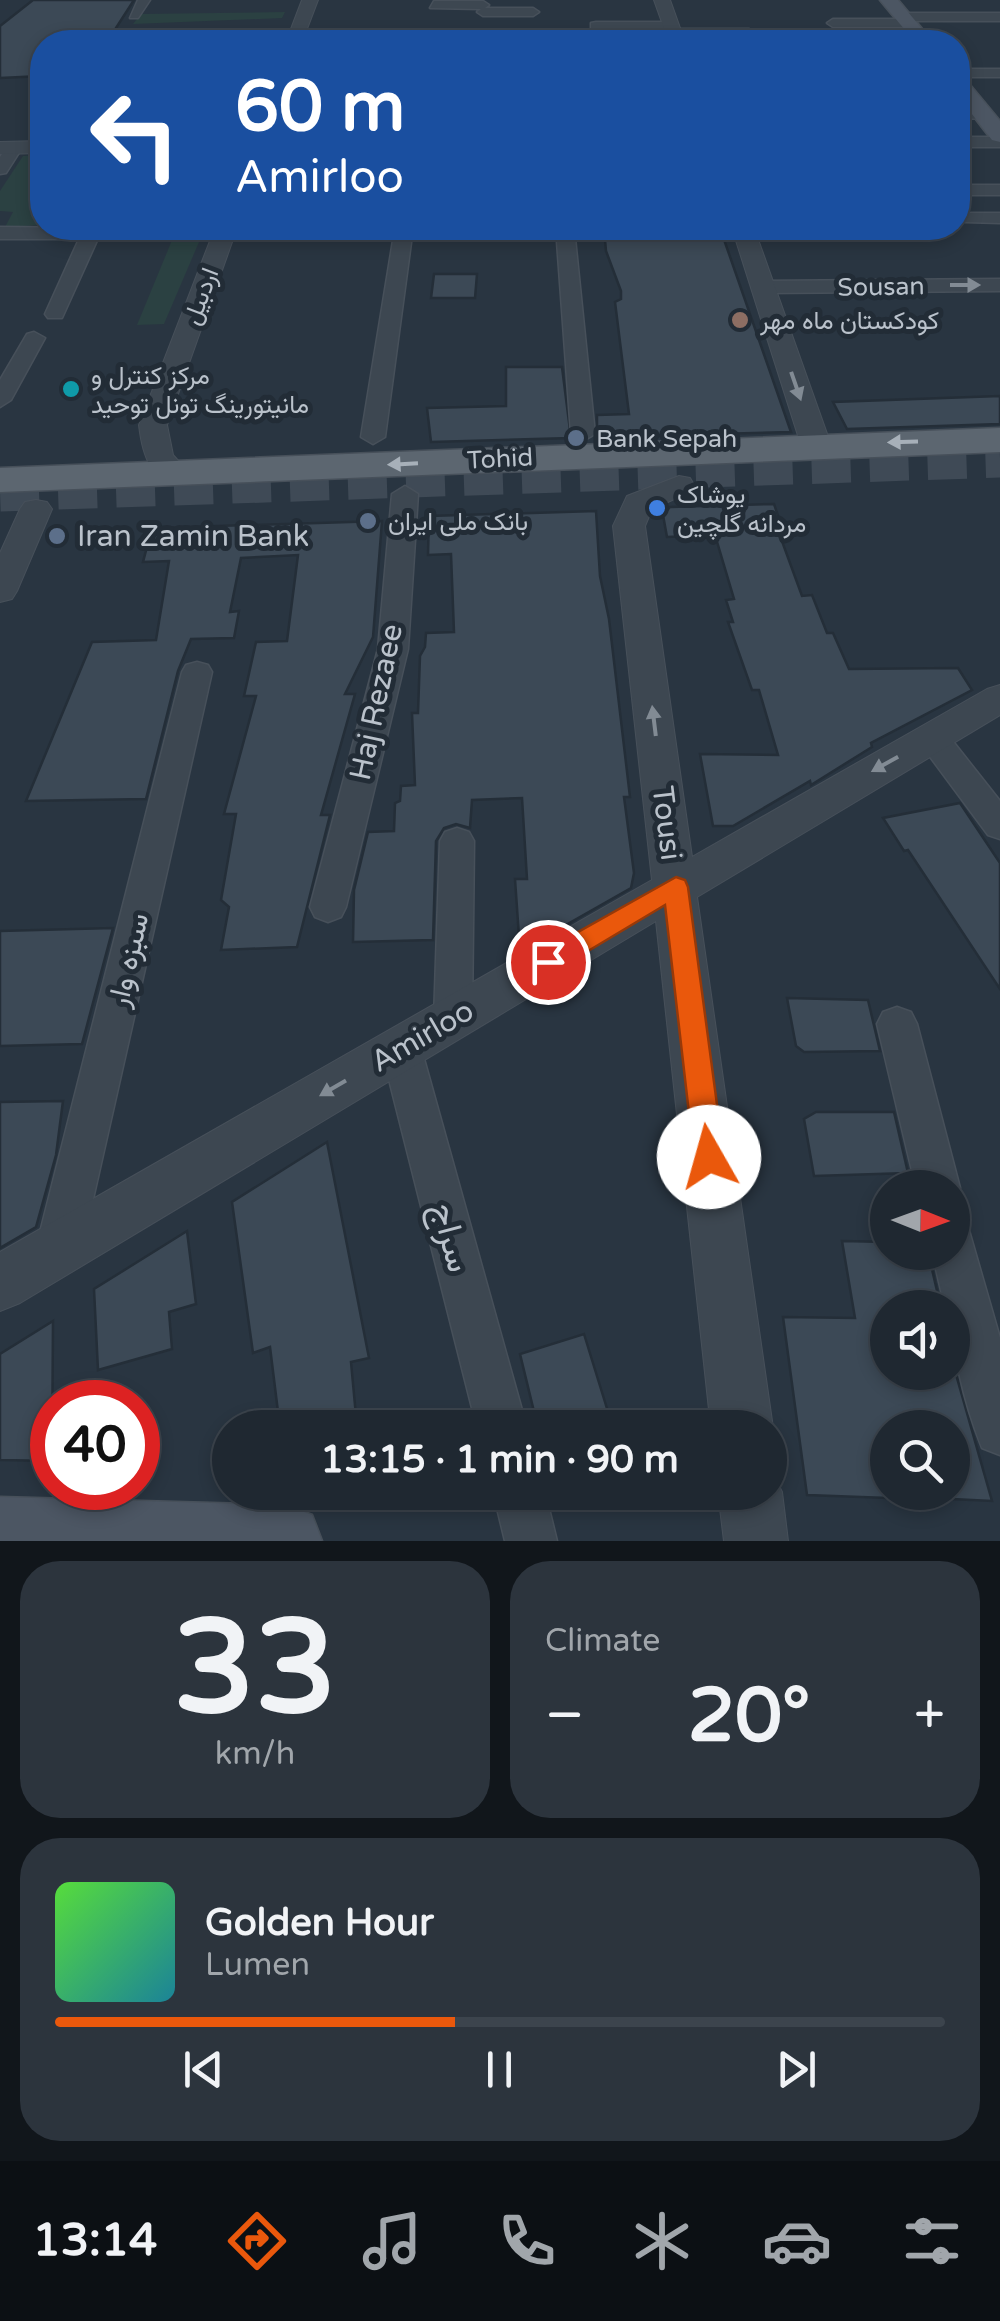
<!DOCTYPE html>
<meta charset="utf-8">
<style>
:root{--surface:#1f2831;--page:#2c343d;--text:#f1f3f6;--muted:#a1a6ab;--line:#3c444d;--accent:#ea580c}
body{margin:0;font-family:"Varela Round",Vazirmatn,sans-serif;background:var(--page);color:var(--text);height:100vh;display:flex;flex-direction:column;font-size:38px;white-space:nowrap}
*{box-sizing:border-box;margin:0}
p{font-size:32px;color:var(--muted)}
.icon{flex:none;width:55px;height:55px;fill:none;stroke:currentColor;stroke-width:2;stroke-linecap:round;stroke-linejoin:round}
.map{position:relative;height:1541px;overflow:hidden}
.panel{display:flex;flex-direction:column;gap:20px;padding:20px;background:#11161b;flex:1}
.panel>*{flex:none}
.banner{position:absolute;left:30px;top:30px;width:940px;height:210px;border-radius:40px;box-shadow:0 5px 15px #0003,0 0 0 2px var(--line);background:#1a4fa0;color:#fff;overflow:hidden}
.needle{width:65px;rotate:91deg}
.buttons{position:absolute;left:870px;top:1170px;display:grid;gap:20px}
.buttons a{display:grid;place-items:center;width:100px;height:100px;border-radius:50%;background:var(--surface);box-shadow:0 5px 15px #0003,0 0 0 2px var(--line);font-size:50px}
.speed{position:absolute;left:30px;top:1380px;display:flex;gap:20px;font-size:50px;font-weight:700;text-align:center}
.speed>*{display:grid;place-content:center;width:130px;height:130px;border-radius:50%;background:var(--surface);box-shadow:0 5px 15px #0003,0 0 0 2px var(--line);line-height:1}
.speed .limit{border:15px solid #d22;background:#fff;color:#111}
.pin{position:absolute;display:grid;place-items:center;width:85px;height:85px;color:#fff;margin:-42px;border:5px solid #fff;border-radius:50%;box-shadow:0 2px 10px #0007}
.me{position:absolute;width:110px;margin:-55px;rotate:353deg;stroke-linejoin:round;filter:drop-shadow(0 0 8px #0008)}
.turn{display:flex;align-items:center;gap:35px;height:210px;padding:0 40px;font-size:45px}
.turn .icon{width:130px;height:130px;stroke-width:2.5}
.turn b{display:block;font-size:70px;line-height:85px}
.big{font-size:75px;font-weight:700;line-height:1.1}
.panel .tile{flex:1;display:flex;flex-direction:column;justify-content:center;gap:15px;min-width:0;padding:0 35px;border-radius:40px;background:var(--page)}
.panel .dial{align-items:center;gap:0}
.dial b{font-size:130px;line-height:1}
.song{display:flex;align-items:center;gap:30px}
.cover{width:120px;height:120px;border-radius:15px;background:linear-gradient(135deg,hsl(110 70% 55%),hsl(190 70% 35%))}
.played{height:10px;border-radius:5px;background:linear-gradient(90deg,var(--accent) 45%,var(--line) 45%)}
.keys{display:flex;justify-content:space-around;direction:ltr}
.heat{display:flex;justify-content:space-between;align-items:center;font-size:55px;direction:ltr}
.panel .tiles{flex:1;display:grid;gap:20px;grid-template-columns:1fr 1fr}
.tile:last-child{grid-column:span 2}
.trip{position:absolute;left:212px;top:1410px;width:575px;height:100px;border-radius:50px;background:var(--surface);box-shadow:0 5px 15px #0003,0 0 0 2px var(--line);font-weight:700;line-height:100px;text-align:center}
.tab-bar{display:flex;height:160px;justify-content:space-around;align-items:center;background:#0c1014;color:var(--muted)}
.tab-bar .icon{width:70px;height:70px}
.tab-bar .on{color:var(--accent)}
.tab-bar b{font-size:45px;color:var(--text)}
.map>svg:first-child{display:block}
</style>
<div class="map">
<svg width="1000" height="1541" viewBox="0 0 1000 1541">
<rect width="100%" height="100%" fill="#293541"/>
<g fill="#2b4142">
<polygon points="285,12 282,18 133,24 141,14"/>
<polygon points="42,155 42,225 5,227 13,212 0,211 0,191 23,156"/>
<polygon points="177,228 205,228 164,324 137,325"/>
</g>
<g fill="#3c4956" stroke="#242e38" stroke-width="2.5">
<polygon points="33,0 134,0 107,42 42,42 42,76 0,78 0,26"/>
<polygon points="604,228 720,228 791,432 597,437 597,415 629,414 615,302 621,299 621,291 606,251"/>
<polygon points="434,274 477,274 475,298 431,298"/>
<polygon points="506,367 562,367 571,438 431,442 427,408 506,406"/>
<polygon points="1000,396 1000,424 847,429 833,402"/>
<polygon points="774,504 784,533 779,533 802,596 812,595 827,633 833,633 849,669 958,668 972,690 871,743 872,747 811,785 810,781 733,826 713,826 700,754 778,755 759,690 752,690 728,622 733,622 726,600 734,599 715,535 667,537 663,515 670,507"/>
<polygon points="596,511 600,576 609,619 630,797 624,797 634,873 631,888 520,951 515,879 527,879 522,798 472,800 470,828 456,824 444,828 436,841 433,940 353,942 354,890 368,832 394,831 395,803 400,801 401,786 415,785 412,713 418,713 420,656 425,647 426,633 454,632 451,554 428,555 429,516"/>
<polygon points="382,521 373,637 345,694 355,694 321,815 330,815 297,947 221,950 229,907 221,900 236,814 224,814 256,696 244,696 256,642 287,641 298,555 241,558 230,612 239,611 234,638 191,639 178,671 146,799 26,801 92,642 156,640 169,561 143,562 152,528"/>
<polygon points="960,803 1000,863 1000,989 908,850 904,851 883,818"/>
<polygon points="113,928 82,1044 0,1046 0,931"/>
<polygon points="787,998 868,1000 880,1051 804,1052 796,1046"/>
<polygon points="63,1101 56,1155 36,1227 0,1248 0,1102"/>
<polygon points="816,1112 894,1112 908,1173 814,1176 804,1119"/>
<polygon points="327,1142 369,1358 351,1362 356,1416 280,1428 270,1347 253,1353 232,1202"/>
<polygon points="187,1231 196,1304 169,1312 172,1349 98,1370 94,1289"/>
<polygon points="842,1241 888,1242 888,1252 928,1252 941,1308 888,1308 888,1372 955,1371 992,1501 952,1499 952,1428 888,1428 888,1498 807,1495 783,1317 855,1318"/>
<polygon points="53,1321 52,1461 0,1460 0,1354"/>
<polygon points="584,1334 613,1428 538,1428 520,1354"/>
</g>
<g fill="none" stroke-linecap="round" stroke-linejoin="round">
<polyline stroke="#3f4a56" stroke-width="39" stroke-dasharray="39 19" stroke-linecap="butt" points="0,492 1000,458"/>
<defs>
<g id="minor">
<polygon points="138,0 150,0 138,18 130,18"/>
<polygon points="434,1 483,1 489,5 485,8 533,8 539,12 533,16 483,16 477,12 481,9 430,8"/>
<polygon points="903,13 1000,13 1000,21 914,21 909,27 833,27 827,23 833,19 898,19"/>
<polygon points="596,22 671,22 677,26 674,29 749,29 756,33 749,37 674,37 667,33 671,30 591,29 591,23"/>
<polygon points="484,35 489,36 489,42 292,42 299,38"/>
<rect x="958" y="69" width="42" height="8"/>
<polygon points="984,110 992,115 989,118 958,119 958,111"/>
<rect x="958" y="137" width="42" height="10"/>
<polygon points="8,145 22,148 6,173 0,174 0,157"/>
<rect x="958" y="185" width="42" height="10"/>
<polygon points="971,213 1000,213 1000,223 965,222 965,214"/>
<polygon points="0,227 91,228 100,234 62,318 48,318 45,314 79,239 0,239"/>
<polygon points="395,228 413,228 385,437 373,444 361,437"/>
<polygon points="556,228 574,228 595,434 583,441 571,434"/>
<polygon points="1000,279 1000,291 763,293 753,287 763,281"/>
<polygon points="34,332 45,338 11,400 0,407 0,380 27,334"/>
<polygon points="405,486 418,494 408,649 346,907 341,917 328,922 315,917 310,907 378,649 392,494"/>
<polygon points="197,662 208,665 212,672 82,1248 75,1264 59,1271 43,1264 36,1248 182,672 186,665"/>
<polygon points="933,727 944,730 1000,801 1000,839 988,835 922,746 917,738 922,730"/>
<polygon points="457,828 469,832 474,841 472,1018 467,1030 453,1035 439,1030 434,1018 440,841 445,832"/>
<polygon points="897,1007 911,1012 917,1024 960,1188 952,1203 952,1188 916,1188 877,1024 883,1012"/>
<polygon points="401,1030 415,1035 421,1048 527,1428 477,1428 381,1048 387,1035"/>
<path d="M 952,1221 L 968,1227 L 1000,1338 L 1000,1455 L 982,1448 C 965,1405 952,1354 952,1308 L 945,1308 L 932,1252 L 952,1252 Z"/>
<polygon points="493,1492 545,1492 557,1541 505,1541"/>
</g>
<g id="tertiary">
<polygon points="302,0 318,0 302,42 286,42"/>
<polygon points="654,0 670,0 685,42 669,42"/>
<polygon points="42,141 42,153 0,154 0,142"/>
<path d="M 215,228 L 237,228 L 167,425 L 173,455 L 190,474 L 186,480 C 151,489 142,452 139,425 Z"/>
<polygon points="732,228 754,228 831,445 826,451 806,451 801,445"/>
<polygon points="679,476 690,478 694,485 690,492 652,509 645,526 692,857 987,689 1000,685 1000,715 697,897 773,1428 770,1434 770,1428 711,1428 656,921 20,1303 0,1311 0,1252 652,880 613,526 627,496"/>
<polygon points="36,500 47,502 52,509 17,591 12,599 0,602 0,553 20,509 25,502"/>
<polygon points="770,1469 782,1492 788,1541 724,1541 718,1492 770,1492"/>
</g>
<g id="secondary">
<polygon points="880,0 898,0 933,42 915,42"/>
<polygon points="958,77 965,79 1000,121 1000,142 992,140 958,96"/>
<polygon points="0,1497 286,1505 312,1515 322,1541 0,1541"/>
</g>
<polygon id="primary" points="1000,428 1000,452 0,492 0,468"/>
</defs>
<use href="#minor" stroke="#47505a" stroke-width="3"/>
<use href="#tertiary" stroke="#47505a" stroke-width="2"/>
<use href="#secondary" stroke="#47505a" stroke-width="3"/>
<use href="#primary" stroke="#47505a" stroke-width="3"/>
<use href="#minor" fill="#3d4751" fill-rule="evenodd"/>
<use href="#tertiary" fill="#3d4751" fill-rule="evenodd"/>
<use href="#secondary" fill="#4c5663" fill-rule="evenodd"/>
<use href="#primary" fill="#5c6670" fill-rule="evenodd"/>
</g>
<defs><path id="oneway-solid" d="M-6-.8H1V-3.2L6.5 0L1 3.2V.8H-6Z" transform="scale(2.5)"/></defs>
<g fill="#828b94">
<use href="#oneway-solid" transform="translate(965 285)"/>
<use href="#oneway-solid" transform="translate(796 386) rotate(71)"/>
<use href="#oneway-solid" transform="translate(654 721) rotate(-97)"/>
<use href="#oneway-solid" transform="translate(885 764) rotate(151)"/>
<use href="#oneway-solid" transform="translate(333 1088) rotate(150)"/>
</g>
<g fill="#a7b0b9">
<use href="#oneway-solid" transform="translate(903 442) rotate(178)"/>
<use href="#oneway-solid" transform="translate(403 464) rotate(177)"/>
</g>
<polygon fill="#ea580c" stroke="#983908" stroke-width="2.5" points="676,877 685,880 688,887 724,1157 720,1167 709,1172 698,1167 694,1157 665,905 558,969 548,973 539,969 535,962 539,954"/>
<circle fill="#8d6e63" stroke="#222c36" stroke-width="4" cx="740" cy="320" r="10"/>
<circle fill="#0f9aa8" stroke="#222c36" stroke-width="4" cx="71" cy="389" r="10"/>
<g fill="#5c6f8a" stroke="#222c36" stroke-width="4">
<circle cx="576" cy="438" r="10"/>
<circle cx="368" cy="521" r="10"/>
<circle cx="57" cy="536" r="10"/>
</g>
<circle fill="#3f7fe0" stroke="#222c36" stroke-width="4" cx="657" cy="508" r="10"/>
<g text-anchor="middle" stroke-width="10" stroke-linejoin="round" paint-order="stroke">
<g font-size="25" fill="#bac2cb" stroke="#222c36">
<text transform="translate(881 286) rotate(-1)" y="9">Sousan</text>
<text transform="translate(200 296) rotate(-69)" y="9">اردبیل</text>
<text transform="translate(500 458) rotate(-3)" y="9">Tohid</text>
</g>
<g font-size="25" fill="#bac2cb" stroke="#222c36" text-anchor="start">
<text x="760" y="329">کودکستان ماه مهر</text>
<text x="91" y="384">مرکز کنترل و<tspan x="91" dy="29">مانیتورینگ تونل توحید</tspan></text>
<text x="596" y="447">Bank Sepah</text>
<text x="677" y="503">پوشاک<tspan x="677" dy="29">مردانه گلچین</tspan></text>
<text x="388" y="530">بانک ملی ایران</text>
</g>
<g font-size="30" fill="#bac2cb" stroke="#222c36" text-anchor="start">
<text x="77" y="546">Iran Zamin Bank</text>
</g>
<g font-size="30" fill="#bac2cb" stroke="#222c36">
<text transform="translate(376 702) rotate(-78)" y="10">Haj Rezaee</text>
<text transform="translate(667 823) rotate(83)" y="10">Tousi</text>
<text transform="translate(128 960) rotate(-77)" y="10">سبزه‌ وار</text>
<text transform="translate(422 1036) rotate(-30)" y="10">Amirloo</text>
</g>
<g font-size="35" fill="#bac2cb" stroke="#222c36">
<text transform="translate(452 1237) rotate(75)" y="12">سراج</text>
</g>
</g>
</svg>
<div class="buttons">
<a><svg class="needle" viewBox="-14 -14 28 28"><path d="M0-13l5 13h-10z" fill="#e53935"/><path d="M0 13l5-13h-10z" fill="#a1a6ab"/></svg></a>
<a><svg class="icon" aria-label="sound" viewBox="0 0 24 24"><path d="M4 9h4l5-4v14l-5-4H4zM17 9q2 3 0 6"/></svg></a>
<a><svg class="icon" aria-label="search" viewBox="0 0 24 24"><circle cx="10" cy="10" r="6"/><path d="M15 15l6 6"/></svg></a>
</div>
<div class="speed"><div class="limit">40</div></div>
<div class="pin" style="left:548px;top:962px;background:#d93025"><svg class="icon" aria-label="arrive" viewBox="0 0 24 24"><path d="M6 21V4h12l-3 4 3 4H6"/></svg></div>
<svg class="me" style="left:709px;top:1157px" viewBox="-20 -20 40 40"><circle r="19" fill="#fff"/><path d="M0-13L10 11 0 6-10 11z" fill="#ea580c"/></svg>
<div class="trip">13:15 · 1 min · 90 m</div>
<div class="banner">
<div class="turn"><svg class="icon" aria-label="left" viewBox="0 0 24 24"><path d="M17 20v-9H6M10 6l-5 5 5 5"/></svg><div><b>60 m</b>Amirloo</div></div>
</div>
</div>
<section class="panel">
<div class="tiles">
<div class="tile dial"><b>33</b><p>km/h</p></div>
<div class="tile"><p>Climate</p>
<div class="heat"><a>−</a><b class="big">20°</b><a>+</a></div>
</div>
<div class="tile">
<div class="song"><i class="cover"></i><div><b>Golden Hour</b><p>Lumen</p></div></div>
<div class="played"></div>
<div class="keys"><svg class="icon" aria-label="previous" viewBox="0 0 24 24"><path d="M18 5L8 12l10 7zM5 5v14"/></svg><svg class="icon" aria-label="pause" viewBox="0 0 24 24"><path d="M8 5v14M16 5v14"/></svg><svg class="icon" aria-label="next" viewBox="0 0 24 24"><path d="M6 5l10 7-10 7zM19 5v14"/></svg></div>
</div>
</div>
</section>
<nav class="tab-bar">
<b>13:14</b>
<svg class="icon on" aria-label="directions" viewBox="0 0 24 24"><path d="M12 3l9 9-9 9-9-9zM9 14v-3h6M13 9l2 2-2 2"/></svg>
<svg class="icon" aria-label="music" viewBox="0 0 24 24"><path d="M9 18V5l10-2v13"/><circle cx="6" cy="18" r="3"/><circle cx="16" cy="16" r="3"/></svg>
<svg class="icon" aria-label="phone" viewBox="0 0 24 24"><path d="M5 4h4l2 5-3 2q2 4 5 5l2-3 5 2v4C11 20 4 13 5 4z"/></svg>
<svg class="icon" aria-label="climate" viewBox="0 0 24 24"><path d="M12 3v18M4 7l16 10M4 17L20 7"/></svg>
<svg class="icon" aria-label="car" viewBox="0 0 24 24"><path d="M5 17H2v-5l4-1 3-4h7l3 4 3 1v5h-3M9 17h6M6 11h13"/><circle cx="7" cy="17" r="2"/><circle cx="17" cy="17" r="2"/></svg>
<svg class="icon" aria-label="filters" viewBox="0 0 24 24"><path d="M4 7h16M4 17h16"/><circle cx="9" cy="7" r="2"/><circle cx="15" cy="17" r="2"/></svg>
</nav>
